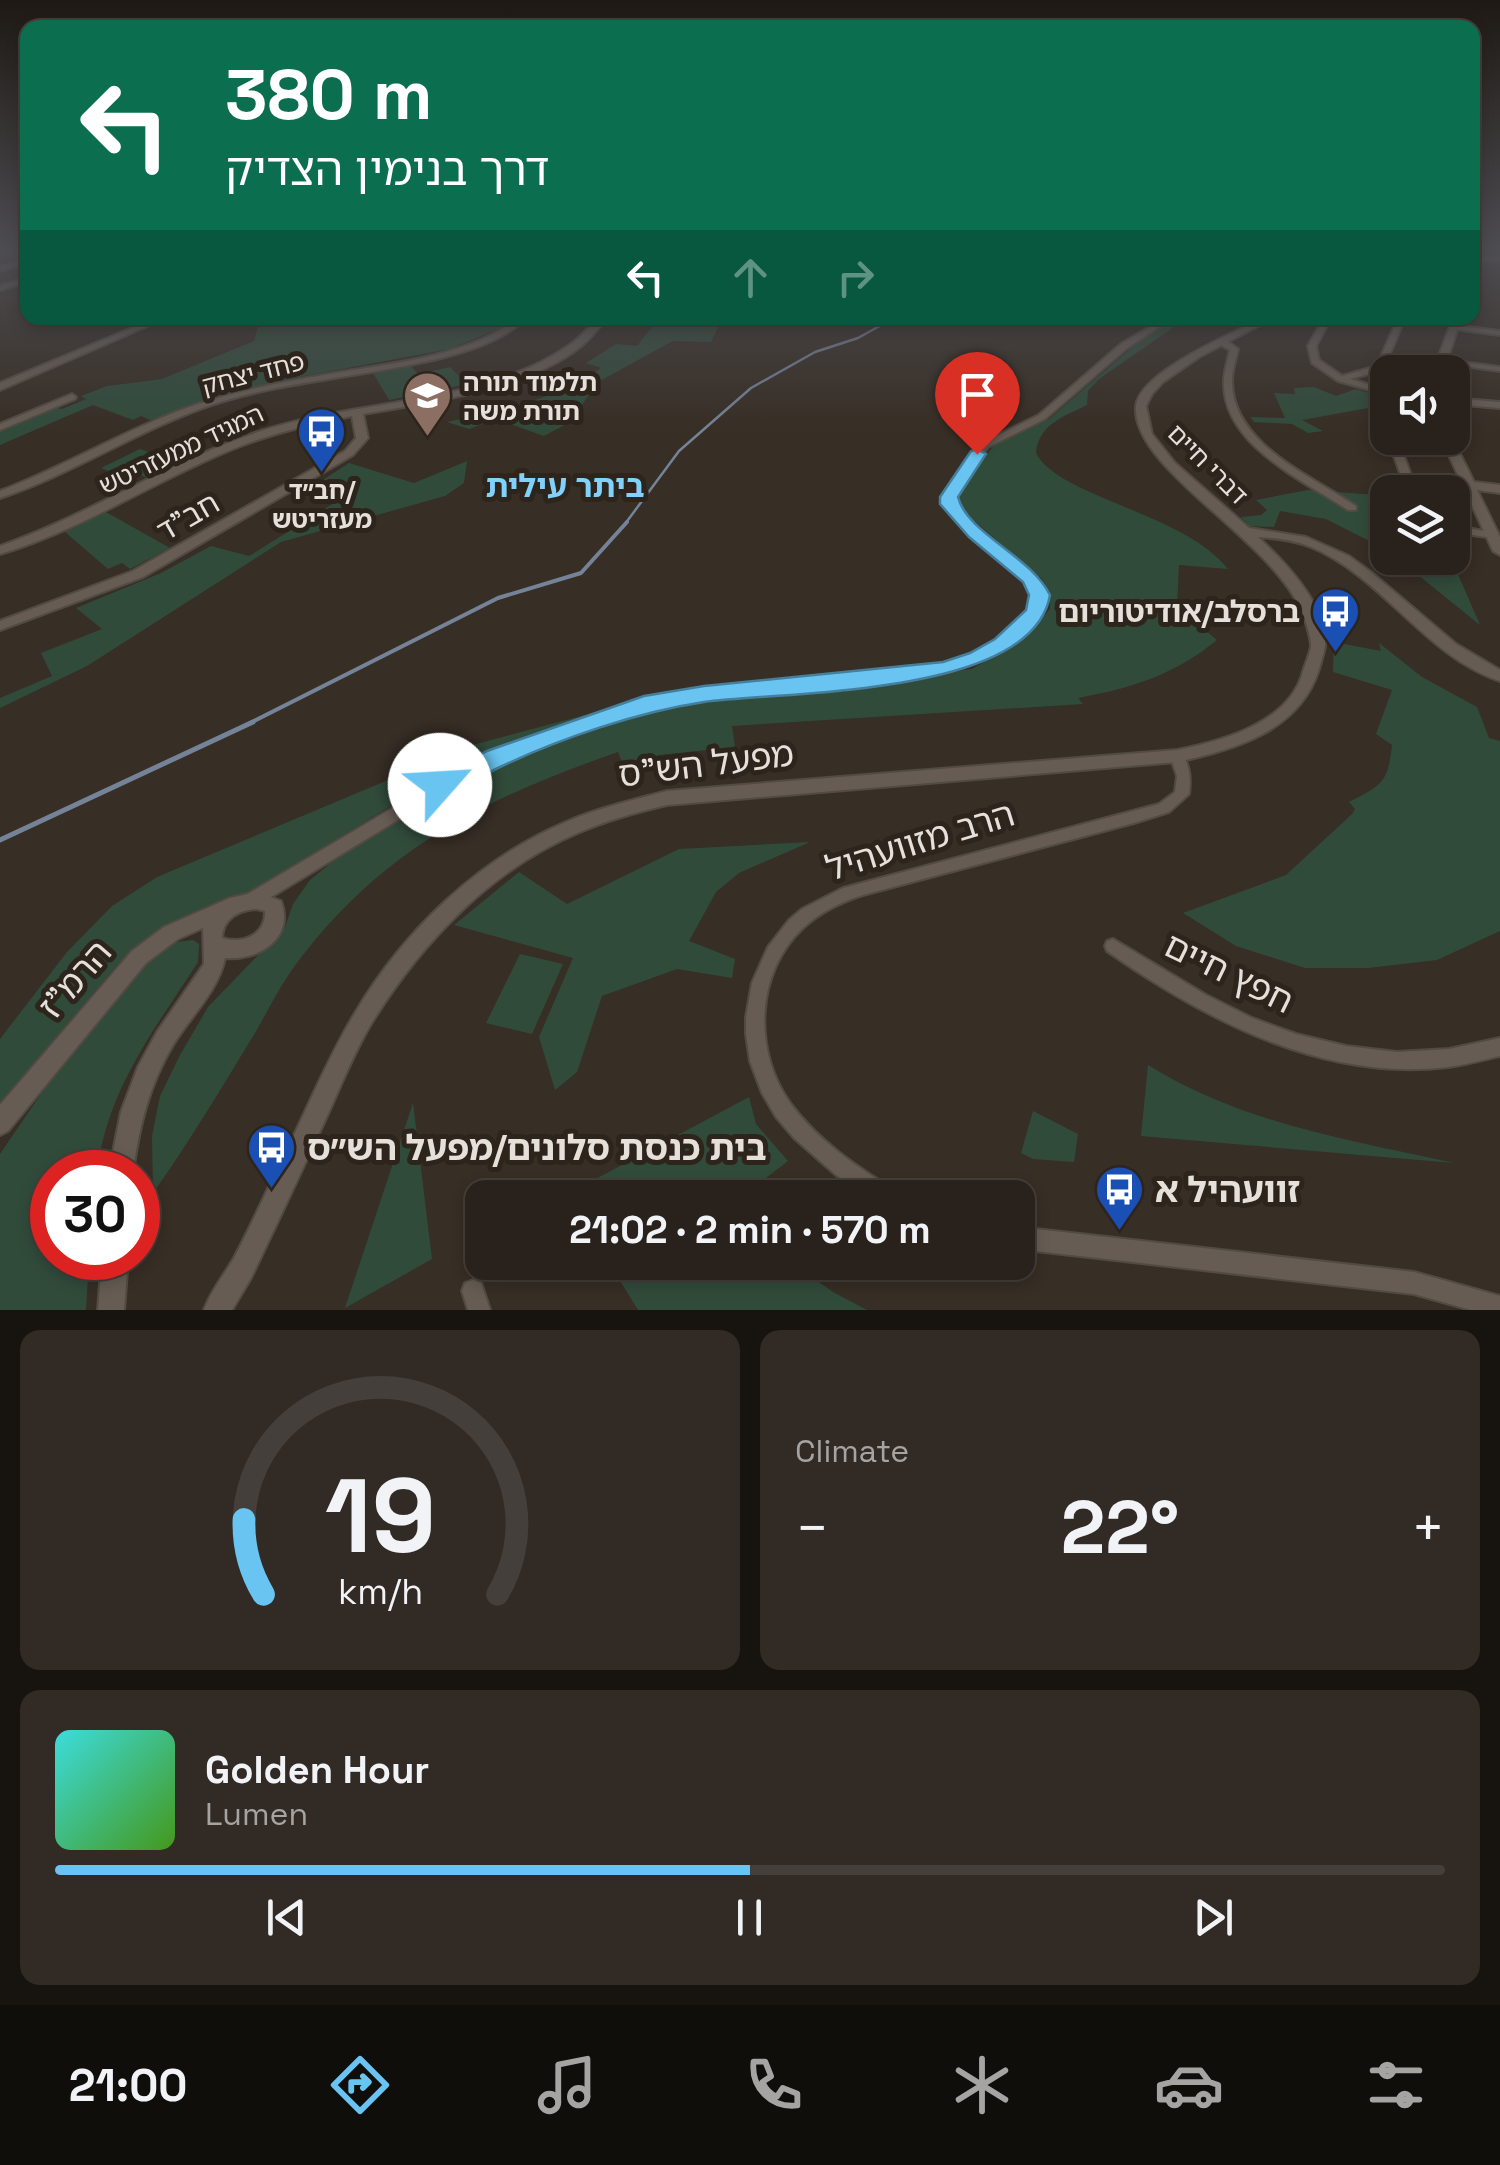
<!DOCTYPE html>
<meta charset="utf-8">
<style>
:root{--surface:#29221c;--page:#312a25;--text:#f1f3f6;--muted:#a5a4a3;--line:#453f3b;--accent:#69c4f1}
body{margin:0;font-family:"Space Grotesk","Noto Sans Hebrew",sans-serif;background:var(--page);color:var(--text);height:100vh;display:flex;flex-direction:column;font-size:38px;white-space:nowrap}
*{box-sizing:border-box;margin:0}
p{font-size:32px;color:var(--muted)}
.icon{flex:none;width:55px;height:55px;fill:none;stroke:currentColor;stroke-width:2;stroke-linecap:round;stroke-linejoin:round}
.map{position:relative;height:1310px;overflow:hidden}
.panel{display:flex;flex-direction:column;gap:20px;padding:20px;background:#17130f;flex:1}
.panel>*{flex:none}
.guide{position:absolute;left:20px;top:20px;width:1460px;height:305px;border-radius:20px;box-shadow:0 5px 15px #0003,0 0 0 2px var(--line);background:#0b6e4f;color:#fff;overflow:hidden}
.buttons{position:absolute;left:1370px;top:355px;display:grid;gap:20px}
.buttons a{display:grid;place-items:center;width:100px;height:100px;border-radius:20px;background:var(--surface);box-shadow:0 5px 15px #0003,0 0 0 2px var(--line);font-size:50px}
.speed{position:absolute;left:30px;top:1150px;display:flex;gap:20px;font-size:50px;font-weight:700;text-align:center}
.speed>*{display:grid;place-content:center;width:130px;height:130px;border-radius:50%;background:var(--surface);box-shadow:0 5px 15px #0003,0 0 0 2px var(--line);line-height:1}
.speed .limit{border:15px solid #d22;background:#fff;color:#111}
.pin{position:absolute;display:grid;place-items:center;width:85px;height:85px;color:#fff;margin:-102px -42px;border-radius:50% 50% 50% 0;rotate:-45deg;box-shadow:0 0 10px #0007}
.pin .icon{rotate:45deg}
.me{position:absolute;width:110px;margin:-55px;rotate:64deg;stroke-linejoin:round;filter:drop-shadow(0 0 8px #0008)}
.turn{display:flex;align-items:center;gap:35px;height:210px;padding:0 40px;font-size:45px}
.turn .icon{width:130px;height:130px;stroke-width:2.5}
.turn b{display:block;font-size:70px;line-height:85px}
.lanes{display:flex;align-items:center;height:95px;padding:0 40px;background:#0003;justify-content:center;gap:50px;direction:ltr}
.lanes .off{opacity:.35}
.big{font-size:75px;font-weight:700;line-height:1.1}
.panel .tile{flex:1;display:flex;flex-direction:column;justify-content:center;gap:15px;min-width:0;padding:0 35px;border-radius:20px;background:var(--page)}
.panel .dial{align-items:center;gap:0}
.dial svg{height:260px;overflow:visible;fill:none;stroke:var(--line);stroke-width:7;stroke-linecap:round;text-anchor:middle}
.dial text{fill:var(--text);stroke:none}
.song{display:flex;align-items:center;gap:30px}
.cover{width:120px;height:120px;border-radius:15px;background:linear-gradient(135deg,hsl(180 70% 55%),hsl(100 70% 35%))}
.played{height:10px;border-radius:5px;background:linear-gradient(90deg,var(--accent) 50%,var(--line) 50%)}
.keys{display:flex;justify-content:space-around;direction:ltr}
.heat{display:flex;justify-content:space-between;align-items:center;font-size:55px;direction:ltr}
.panel .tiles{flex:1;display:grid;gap:20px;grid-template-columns:1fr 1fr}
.tile:last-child{grid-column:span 2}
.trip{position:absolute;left:465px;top:1180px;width:570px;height:100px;border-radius:20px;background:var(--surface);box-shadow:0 5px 15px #0003,0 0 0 2px var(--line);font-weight:700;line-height:100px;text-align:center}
.tabs{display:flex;height:160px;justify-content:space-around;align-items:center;background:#100e0b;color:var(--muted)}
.tabs .icon{width:70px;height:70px}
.tabs .on{color:var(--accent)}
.tabs b{font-size:45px;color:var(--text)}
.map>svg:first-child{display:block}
</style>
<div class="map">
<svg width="1500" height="1310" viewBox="0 0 1500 1310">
<rect width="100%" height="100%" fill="#372e25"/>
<g fill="#314b3b">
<polygon points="260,318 477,318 474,322 503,327 450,349 272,382 150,420 141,416 133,420 93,405 0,445 0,430 54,407 62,409 86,399 81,396 107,386 162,379 254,341"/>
<path d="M 659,318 L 684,318 L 685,322 L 719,325 L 711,342 L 673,341 L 596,383 L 572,421 L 544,436 L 496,419 L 469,429 L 447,422 C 499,410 557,400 601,368 L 586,363 L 616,344 L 637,346 Z"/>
<path d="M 1176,318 L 1187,318 L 1099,379 L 1088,391 L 1087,405 C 1063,417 1039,424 1036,453 C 1058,497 1184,513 1228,569 L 1179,565 L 1177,607 L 1217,640 C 1174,675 1132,688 1078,698 L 1083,704 L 732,726 L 735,747 L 659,755 L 624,767 L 618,752 C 489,797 389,845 303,955 C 284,978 270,1007 255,1033 C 222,1087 190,1141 153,1193 L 152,1136 L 160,1096 L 180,1055 L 208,1007 L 285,927 L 293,904 L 310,880 L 352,846 L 490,770 L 596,727 L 694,701 L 972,669 L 1026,637 L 1050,609 L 1050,592 L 1042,579 L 964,512 L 957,501 L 959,492 L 997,441 L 1049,419 L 1144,337 Z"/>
<polygon points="411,366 418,374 450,367 467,384 389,400 373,373"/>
<polygon points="1314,387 1336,396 1356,389 1383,397 1385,405 1302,420 1323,431 1308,433 1292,424 1254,422 1250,417 1285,418 1274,393 1295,394 1294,388"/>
<polygon points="140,449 183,464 152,480 140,475 131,480 101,468"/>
<polygon points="467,461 464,483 445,496 281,542 87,666 0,708 0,698 52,676 41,653 102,629 76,608 161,573 211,546 249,556 342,498 312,487 349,463 414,483"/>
<polygon points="1308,490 1377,495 1387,528 1387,550 1326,519 1280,511 1274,527 1249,526 1241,517 1261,515 1267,510 1256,500"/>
<polygon points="106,512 170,548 130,569 122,563 108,569 65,532"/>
<polygon points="1397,558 1425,558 1429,568 1457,572 1480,625"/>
<path d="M 1334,642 L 1381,651 L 1379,643 L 1422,677 L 1477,707 L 1489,738 L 1500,741 L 1500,931 L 1437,960 L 1368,968 L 1305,968 L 1236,946 L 1183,913 L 1286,875 L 1352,814 L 1355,809 L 1349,802 C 1382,785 1388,783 1392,745 L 1376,734 L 1392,690 L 1333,672 Z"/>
<polygon points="622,705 457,771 389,807 251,892 161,934 118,964 0,1103 0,1039 67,952 112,906 157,877 469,746"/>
<polygon points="810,842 739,873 716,892 689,941 735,959 732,978 677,969 602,996 577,1072 555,1090 539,1037 573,958 454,925 519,872 567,904 679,849"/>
<path d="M 193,940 L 199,944 L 198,962 C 154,1030 107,1090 97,1172 L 52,1172 L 52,1258 L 89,1258 L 86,1310 L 0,1310 L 0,1154 L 45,1088 L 141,968 L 160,950 L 176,942 Z"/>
<polygon points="520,954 563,964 532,1034 486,1023"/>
<path d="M 1148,1065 C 1241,1123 1349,1140 1454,1163 L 1141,1136 Z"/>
<polygon points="749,1097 756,1124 788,1161 741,1197 562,1197"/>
<polygon points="413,1103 432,1259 345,1308"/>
<polygon points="1033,1111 1078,1134 1074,1162 1033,1159 1021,1153"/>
<polygon points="609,1263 792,1263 833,1292 867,1310 638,1310"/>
</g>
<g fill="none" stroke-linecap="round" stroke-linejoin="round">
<polyline stroke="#758398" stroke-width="2.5" points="625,524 679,451 751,388 815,352 858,338 894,318"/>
<polyline stroke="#758398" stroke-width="4" points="248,724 498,598 581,573 627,522"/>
<polyline stroke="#758398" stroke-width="5" points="0,840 253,722"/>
<defs>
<g id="minor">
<polygon points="12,248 20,248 0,255 0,251"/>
<polygon points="1472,256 1500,257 1500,261 1472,260"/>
<polygon points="28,258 28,262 0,271 0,267"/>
<polygon points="28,277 28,281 0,290 0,286"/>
<path d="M 519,318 L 527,318 C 502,341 469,351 437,359 C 362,377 284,381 211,405 C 138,430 73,474 0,498 L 0,491 C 71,464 137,422 211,400 C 257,386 305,378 353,370 C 410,361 472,353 519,318 Z"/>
<path d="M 1165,318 L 1173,318 L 1127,348 L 1045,419 L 988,447 L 954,497 L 958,510 L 1042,586 C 1042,591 1044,597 1044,602 C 1040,641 977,664 945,673 L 704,698 L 625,715 L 475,773 L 258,905 L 252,907 L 246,905 L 244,900 L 246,895 L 465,765 L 617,708 L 704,690 L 944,665 C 972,657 1027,635 1032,603 C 1032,600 1031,590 1030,587 L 949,513 L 944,497 L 982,443 L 1039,415 L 1121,344 Z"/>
<polygon points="1324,318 1331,318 1316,346 1319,360 1342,376 1377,366 1398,318 1405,318 1383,370 1350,379 1388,390 1388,395 1338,381 1312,363 1308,346"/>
<polygon points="1451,325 1500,331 1500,335 1454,329 1451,329"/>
<path d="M 1221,341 L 1227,341 L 1238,349 C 1236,359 1232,370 1232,380 C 1231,443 1311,476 1356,506 L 1356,510 L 1348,510 C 1303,480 1222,445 1224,381 C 1224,371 1228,360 1230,350 L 1221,345 Z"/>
<polygon points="1438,359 1500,367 1500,371 1441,363 1437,361"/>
<polygon points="72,394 76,397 75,399 0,430 0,424"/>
<polygon points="1452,398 1500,402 1500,408 1452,404"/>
<polygon points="1399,453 1404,456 1417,492 1407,492 1394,456"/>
<polygon points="1452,526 1493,532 1498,535 1493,538 1452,532"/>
<polygon points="1430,558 1441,558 1445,565 1439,568 1435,567"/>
<path d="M 1177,751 L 1182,752 C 1190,768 1191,777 1189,794 L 1169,812 L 1134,823 L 863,895 C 841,902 820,912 803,928 C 755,973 753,1051 790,1103 C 818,1141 857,1167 896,1191 L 899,1198 L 869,1198 L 836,1175 L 794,1138 L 776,1117 L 762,1093 L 750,1061 L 746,1034 L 746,1017 L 752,983 L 768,947 L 789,920 L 802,909 L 843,888 L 1159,804 L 1175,792 L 1177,776 L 1170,756 L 1172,752 Z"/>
<path d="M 1113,939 L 1206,995 L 1252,1018 L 1296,1034 L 1346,1046 L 1397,1052 L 1449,1049 L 1500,1038 L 1500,1056 C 1483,1060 1465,1065 1448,1067 C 1323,1082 1206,1020 1107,951 L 1105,946 L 1107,941 Z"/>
<polygon points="1018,1227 1414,1272 1500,1296 1500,1310 1471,1310 1414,1294 1018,1249"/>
<polygon points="473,1280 481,1283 490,1310 468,1310 462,1291 465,1283"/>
</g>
<g id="tertiary">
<polygon points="156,318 166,318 0,390 0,383"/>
<path d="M 598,318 L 607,318 C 599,328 590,339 580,347 C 528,389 428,403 363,414 L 368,438 L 353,455 L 143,577 L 0,630 L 0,621 L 133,571 L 345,451 L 356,438 L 352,416 C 312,424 272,433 233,449 C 154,481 82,530 0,554 L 0,546 C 89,515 168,462 258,432 C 355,399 486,405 571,344 C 581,337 590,326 598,318 Z"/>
<path d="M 1263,318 L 1273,318 L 1199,357 L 1163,382 L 1152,394 L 1146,406 L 1152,434 L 1175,463 L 1249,528 L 1306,537 L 1349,556 L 1371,572 L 1456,644 L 1500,670 L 1500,681 C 1425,656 1383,577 1311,547 C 1294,540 1276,538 1258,537 C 1278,556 1299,577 1313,602 C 1319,612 1327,635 1325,646 C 1324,653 1321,662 1319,669 C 1300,731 1234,750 1177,762 L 667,805 C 637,812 608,820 580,832 C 491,869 421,943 371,1024 C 352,1056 338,1093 322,1127 C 299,1177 275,1228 251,1278 L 232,1310 L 204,1310 C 211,1291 224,1275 234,1258 C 251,1226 265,1194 281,1162 C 305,1114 327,1059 355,1013 C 403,932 478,859 566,822 C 598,808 633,800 667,791 L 1177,750 C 1222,741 1286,724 1302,675 C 1304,666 1310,655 1311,646 C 1311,639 1308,630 1306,623 C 1285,545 1132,472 1136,407 C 1138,372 1234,333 1263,318 Z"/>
<polygon points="1453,318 1461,318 1443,372 1433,372"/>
<polygon points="1441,438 1452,438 1474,482 1500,485 1500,493 1477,490 1500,537 1500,555 1493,551"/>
<path d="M 257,892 L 281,901 C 295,938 259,961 225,958 C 219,990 190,1017 173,1045 C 149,1085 139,1127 133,1172 L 109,1172 L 121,1112 L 138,1067 L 157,1032 L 204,964 L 203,928 L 178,939 L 146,963 L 8,1131 L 0,1135 L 0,1105 L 132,951 L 164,927 L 230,898 ZM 257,909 L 265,911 C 266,935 243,944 222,938 C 223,918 239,910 257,909 Z"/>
<polygon points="102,1258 128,1258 124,1310 98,1310"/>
</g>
</defs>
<use href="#minor" stroke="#524b43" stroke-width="4"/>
<use href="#tertiary" stroke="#524b43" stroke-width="4"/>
<use href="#minor" fill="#665c53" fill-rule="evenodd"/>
<use href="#tertiary" fill="#665c53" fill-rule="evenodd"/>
</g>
<linearGradient id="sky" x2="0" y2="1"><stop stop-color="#1e1914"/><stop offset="0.58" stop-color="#4d4c51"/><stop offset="1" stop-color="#4d4c51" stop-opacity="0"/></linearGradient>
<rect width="1500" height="431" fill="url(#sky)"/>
<path fill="#69c4f1" stroke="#447f9d" stroke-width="2.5" d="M 977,449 L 986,454 L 958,497 C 967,533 1031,556 1050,595 C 1033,697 786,691 704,702 C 638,712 561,738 500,767 C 480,776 452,799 430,792 L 426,785 L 430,778 L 487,751 L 644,696 L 704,686 L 943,662 L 970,653 L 995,639 L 1026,610 L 1029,595 L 1023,582 L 969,537 L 940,504 L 940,497 L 971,451 Z"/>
<defs>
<symbol id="school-pin" viewBox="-11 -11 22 30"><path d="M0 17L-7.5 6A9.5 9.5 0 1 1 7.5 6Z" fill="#8d6e63" stroke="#2d241c"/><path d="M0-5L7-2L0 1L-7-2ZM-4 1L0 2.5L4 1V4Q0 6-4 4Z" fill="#fff"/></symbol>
<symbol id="bus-pin" viewBox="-11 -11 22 30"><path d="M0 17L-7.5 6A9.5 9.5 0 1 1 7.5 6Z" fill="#1a4fb4" stroke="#2d241c"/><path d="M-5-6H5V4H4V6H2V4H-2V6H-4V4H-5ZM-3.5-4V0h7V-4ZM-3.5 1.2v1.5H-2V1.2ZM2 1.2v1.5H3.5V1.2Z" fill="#fff"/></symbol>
</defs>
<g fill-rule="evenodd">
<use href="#school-pin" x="400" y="368" width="55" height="75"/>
<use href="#bus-pin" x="294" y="404" width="55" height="75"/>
<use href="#bus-pin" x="1308" y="584" width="55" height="75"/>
<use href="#bus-pin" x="244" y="1120" width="55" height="75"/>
<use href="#bus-pin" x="1092" y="1162" width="55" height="75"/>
</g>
<g text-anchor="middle" stroke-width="10" stroke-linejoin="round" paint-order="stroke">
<g font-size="25" fill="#e6e0db" stroke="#2d241c">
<text transform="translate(253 373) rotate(-14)" y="9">פחד יצחק</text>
<text transform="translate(181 449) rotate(-25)" y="9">המגיד ממעזריטש</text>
<text transform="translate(1208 464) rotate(45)" y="9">דברי חיים</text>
</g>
<g font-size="25" font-weight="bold" fill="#e6e0db" stroke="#2d241c" text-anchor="start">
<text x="463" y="391">תלמוד תורה<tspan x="463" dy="29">תורת משה</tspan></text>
<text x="322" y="499" text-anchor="middle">חב״ד/<tspan x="322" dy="29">מעזריטש</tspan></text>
</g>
<g font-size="30" fill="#e6e0db" stroke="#2d241c">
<text transform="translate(188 517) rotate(-30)" y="10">חב"ד</text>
</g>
<g font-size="30" font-weight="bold" fill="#e6e0db" stroke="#2d241c" text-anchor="end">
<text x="1300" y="622">ברסלב/אודיטוריום</text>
</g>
<g font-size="32" font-weight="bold" fill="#80d2fc" stroke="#2d241c">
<text x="565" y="497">ביתר עילית</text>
</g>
<g font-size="35" fill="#e6e0db" stroke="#2d241c">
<text transform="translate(706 764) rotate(-7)" y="12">מפעל הש"ס</text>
<text transform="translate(920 841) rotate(-17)" y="12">הרב מזוועהיל</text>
<text transform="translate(1229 973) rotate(26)" y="12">חפץ חיים</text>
<text transform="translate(75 979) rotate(-49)" y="12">הרמ"ז</text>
</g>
<g font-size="35" font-weight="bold" fill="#e6e0db" stroke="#2d241c" text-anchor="start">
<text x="307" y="1160">בית כנסת סלונים/מפעל הש״ס</text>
<text x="1155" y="1202">זוועהיל א</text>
</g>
</g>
</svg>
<div class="buttons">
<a><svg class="icon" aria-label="sound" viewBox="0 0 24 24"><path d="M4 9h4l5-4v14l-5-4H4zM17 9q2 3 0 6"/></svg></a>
<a><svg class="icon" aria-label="layers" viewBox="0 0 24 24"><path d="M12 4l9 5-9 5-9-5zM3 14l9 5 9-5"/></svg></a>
</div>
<div class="speed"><div class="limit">30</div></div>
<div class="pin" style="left:977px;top:454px;background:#d93025"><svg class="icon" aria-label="arrive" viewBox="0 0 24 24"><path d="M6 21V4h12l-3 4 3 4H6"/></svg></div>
<svg class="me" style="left:440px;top:785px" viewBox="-20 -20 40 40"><circle r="19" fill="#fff"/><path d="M0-13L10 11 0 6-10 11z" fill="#69c4f1"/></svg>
<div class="trip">21:02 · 2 min · 570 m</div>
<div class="guide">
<div class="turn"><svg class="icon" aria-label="left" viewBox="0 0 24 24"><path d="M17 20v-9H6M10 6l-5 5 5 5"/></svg><div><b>380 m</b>דרך בנימין הצדיק</div></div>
<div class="lanes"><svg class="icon" aria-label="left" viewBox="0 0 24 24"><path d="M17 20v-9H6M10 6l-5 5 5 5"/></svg><svg class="icon off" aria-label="ahead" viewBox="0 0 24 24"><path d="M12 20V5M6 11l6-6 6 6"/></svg><svg class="icon off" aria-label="right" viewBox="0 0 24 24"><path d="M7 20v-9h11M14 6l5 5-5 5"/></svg></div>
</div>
</div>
<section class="panel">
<div class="tiles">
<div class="tile dial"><svg viewBox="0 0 100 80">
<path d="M14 69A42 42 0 1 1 86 69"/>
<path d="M14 69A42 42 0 0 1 8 46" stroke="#69c4f1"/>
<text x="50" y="56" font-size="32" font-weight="700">19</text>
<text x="50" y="72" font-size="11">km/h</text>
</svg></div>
<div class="tile"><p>Climate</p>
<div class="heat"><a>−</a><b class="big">22°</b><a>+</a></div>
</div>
<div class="tile">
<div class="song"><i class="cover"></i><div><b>Golden Hour</b><p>Lumen</p></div></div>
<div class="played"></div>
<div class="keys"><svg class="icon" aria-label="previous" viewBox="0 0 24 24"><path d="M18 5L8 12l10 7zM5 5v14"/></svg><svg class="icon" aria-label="pause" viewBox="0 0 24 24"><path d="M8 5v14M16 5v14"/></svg><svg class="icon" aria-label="next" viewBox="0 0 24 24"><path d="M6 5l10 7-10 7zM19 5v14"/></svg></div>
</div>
</div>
</section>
<nav class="tabs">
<b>21:00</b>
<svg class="icon on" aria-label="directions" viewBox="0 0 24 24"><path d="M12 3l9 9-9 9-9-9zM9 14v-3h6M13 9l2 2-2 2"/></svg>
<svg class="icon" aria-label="music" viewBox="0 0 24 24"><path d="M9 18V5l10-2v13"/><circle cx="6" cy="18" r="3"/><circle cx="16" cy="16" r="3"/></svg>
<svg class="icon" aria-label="phone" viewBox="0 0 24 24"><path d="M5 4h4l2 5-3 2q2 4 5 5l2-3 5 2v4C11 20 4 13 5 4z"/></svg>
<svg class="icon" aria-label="climate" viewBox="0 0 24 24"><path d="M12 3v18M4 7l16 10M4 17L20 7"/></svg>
<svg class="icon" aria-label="car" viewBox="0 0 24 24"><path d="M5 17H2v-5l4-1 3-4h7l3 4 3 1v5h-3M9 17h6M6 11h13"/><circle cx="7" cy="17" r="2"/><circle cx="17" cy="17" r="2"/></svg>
<svg class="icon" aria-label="filters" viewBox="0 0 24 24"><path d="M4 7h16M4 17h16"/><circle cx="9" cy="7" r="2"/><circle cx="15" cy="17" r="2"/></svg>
</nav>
